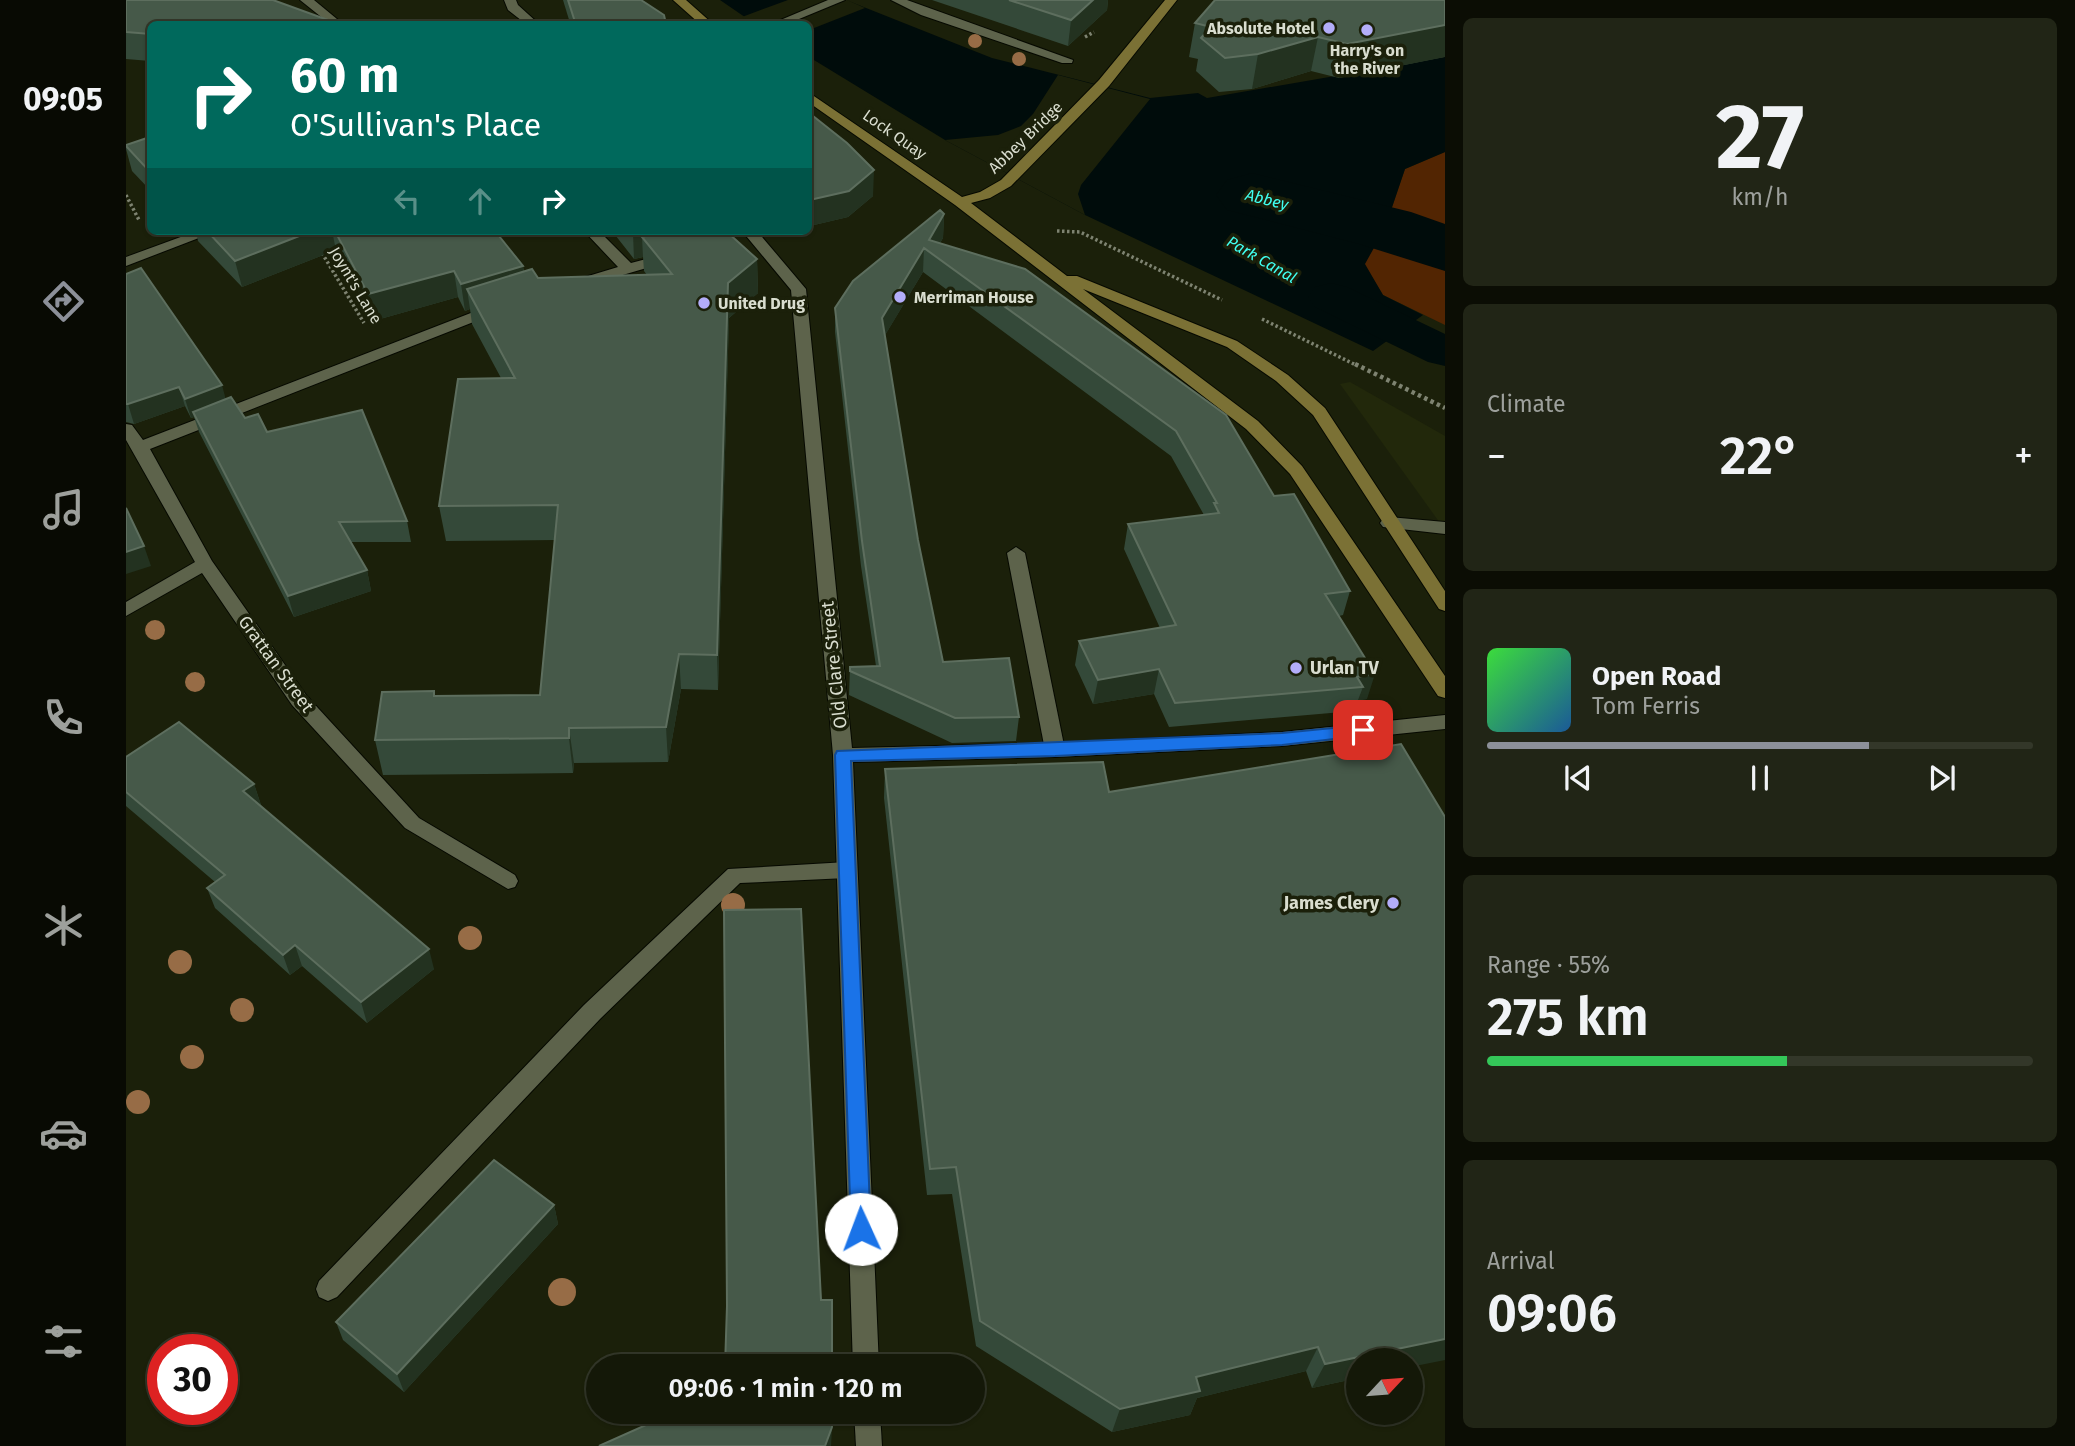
<!DOCTYPE html>
<meta charset="utf-8">
<style>
:root{--surface:#141808;--page:#212516;--text:#f1f3f6;--muted:#9da09c;--line:#333729;--accent:#8c9099}
body{margin:0;font-family:"Fira Sans",sans-serif;background:var(--page);color:var(--text);height:100vh;display:flex;flex-direction:column;font-size:26px;white-space:nowrap}
*{box-sizing:border-box;margin:0}
p{font-size:23px;color:var(--muted)}
.icon{flex:none;width:38px;height:38px;fill:none;stroke:currentColor;stroke-width:2;stroke-linecap:round;stroke-linejoin:round}
.map{position:relative;flex:1;overflow:hidden}
.details{display:flex;flex-direction:column;gap:18px;padding:18px;background:#0b0d04;width:630px}
.details>*{flex:none}
.hud{position:absolute;left:21px;top:21px;width:665px;height:214px;border-radius:10px;box-shadow:0 2px 5px #0004,0 0 0 2px var(--line);background:#00695c;color:#fff;overflow:hidden}
.needle{width:46px;rotate:64deg}
.fabs{position:absolute;left:1220px;top:1348px;display:grid;gap:14px}
.fabs a{display:grid;place-items:center;width:77px;height:77px;border-radius:50%;background:var(--surface);box-shadow:0 2px 5px #0004,0 0 0 2px var(--line);font-size:35px}
.speed{position:absolute;left:21px;top:1334px;display:flex;gap:14px;font-size:35px;font-weight:700;text-align:center}
.speed>*{display:grid;place-content:center;width:91px;height:91px;border-radius:50%;background:var(--surface);box-shadow:0 2px 5px #0004,0 0 0 2px var(--line);line-height:1}
.speed .limit{border:10px solid #d22;background:#fff;color:#111}
.pin{position:absolute;display:grid;place-items:center;width:60px;height:60px;color:#fff;margin:-30px;border-radius:14px;box-shadow:0 4px 10px #0006}
.me{position:absolute;width:77px;margin:-38px;rotate:358deg;stroke-linejoin:round;filter:drop-shadow(0 0 5px #0008)}
.turn{display:flex;align-items:center;gap:24px;height:147px;padding:0 28px;font-size:32px}
.turn .icon{width:91px;height:91px;stroke-width:2.5}
.turn b{display:block;font-size:49px;line-height:60px}
.lanes{display:flex;align-items:center;height:66px;padding:0 28px;background:#0003;justify-content:center;gap:35px;direction:ltr}
.lanes .off{opacity:.35}
.big{font-size:52px;font-weight:600;line-height:1.1}
.details .tile{flex:1;display:flex;flex-direction:column;justify-content:center;gap:10px;min-width:0;padding:0 24px;border-radius:10px;background:var(--page)}
.details .dial{align-items:center;gap:0}
.dial b{font-size:91px;line-height:1}
.song{display:flex;align-items:center;gap:21px}
.cover{width:84px;height:84px;border-radius:10px;background:linear-gradient(135deg,hsl(120 70% 55%),hsl(210 70% 35%))}
.played{height:7px;border-radius:4px;background:linear-gradient(90deg,var(--accent) 70%,var(--line) 70%)}
.keys{display:flex;justify-content:space-around;direction:ltr}
.heat{display:flex;justify-content:space-between;align-items:center;font-size:38px;direction:ltr}
.charge{height:10px;border-radius:5px;background:linear-gradient(90deg,#34c759 55%,var(--line) 0)}
.trip{position:absolute;left:460px;top:1354px;width:399px;height:70px;border-radius:35px;background:var(--surface);box-shadow:0 2px 5px #0004,0 0 0 2px var(--line);font-weight:600;line-height:70px;text-align:center}
main{display:flex;flex:1;min-height:0}
.tab-bar{display:flex;flex-direction:column;width:126px;justify-content:space-around;align-items:center;background:#080a03;color:var(--muted)}
.tab-bar .icon{width:49px;height:49px}
.tab-bar .on{color:var(--accent)}
.tab-bar b{font-size:32px;color:var(--text)}
.map>svg:first-child{display:block}
</style>
<main>
<nav class="tab-bar">
<b>09:05</b>
<svg class="icon on" aria-label="directions" viewBox="0 0 24 24"><path d="M12 3l9 9-9 9-9-9zM9 14v-3h6M13 9l2 2-2 2"/></svg>
<svg class="icon" aria-label="music" viewBox="0 0 24 24"><path d="M9 18V5l10-2v13"/><circle cx="6" cy="18" r="3"/><circle cx="16" cy="16" r="3"/></svg>
<svg class="icon" aria-label="phone" viewBox="0 0 24 24"><path d="M5 4h4l2 5-3 2q2 4 5 5l2-3 5 2v4C11 20 4 13 5 4z"/></svg>
<svg class="icon" aria-label="climate" viewBox="0 0 24 24"><path d="M12 3v18M4 7l16 10M4 17L20 7"/></svg>
<svg class="icon" aria-label="car" viewBox="0 0 24 24"><path d="M5 17H2v-5l4-1 3-4h7l3 4 3 1v5h-3M9 17h6M6 11h13"/><circle cx="7" cy="17" r="2"/><circle cx="17" cy="17" r="2"/></svg>
<svg class="icon" aria-label="filters" viewBox="0 0 24 24"><path d="M4 7h16M4 17h16"/><circle cx="9" cy="7" r="2"/><circle cx="15" cy="17" r="2"/></svg>
</nav>
<div class="map">
<svg width="1319" height="1446" viewBox="0 0 1319 1446">
<rect width="100%" height="100%" fill="#1b200a"/>
<polygon fill="#22280b" points="1224,382 1319,436 1319,530 1214,384"/>
<g fill="#522502">
<polygon points="1319,152 1319,234 1264,213 1279,169"/>
<polygon points="1250,243 1319,266 1319,325 1257,295 1238,264"/>
</g>
<polygon fill="#000c0b" points="594,0 720,0 866,58 1024,98 1072,93 1081,98 1319,57 1319,152 1279,169 1259,228 1239,264 1257,295 1297,315 1247,351 959,215 819,140 683,57 682,24 629,24"/>
<g fill="#1b200a">
<polygon points="662,0 721,0 739,8 683,30 682,24 629,24 616,17"/>
<polygon points="932,75 1024,99 955,185 952,194 959,215 819,140 872,135 895,126 907,114"/>
</g>
<g fill="none" stroke-linecap="round" stroke-linejoin="round">
<polygon fill="#000c0b" fill-rule="evenodd" points="1205,283 1221,287 1319,334 1319,366 1302,362 1189,307 1182,297 1189,287"/>
<polygon fill="#000c0b" fill-rule="evenodd" points="1126,173 1285,212 1319,224 1319,271 1233,244 1101,210 1090,195 1101,180"/>
<defs>
<g id="service">
<polygon points="378,0 390,0 392,5 413,24 400,24 382,10"/>
<polygon points="1263,517 1319,522 1319,534 1257,527 1254,523 1257,519"/>
<polygon points="890,547 899,553 939,750 936,755 929,757 922,755 919,750 881,553"/>
<polygon points="721,862 728,864 731,870 728,876 721,878 614,883 474,1019 211,1297 202,1301 193,1297 190,1289 193,1281 458,1005 602,869"/>
</g>
<g id="minor">
<polygon points="174,0 188,0 217,24 204,24"/>
<polygon points="702,0 719,0 661,24 645,24"/>
<polygon points="765,0 781,0 947,60 946,63 936,63 795,15"/>
<polygon points="71,231 91,231 0,266 0,257"/>
<polygon points="458,231 473,231 505,263 543,253 550,257 548,260 459,286 449,286 447,283 449,280 492,267"/>
<polygon points="616,231 631,231 680,289 726,748 929,743 1156,732 1319,715 1319,729 1156,746 929,757 727,762 753,1367 727,1367 707,755 665,290"/>
<polygon points="368,304 373,306 376,309 373,312 24,449 86,561 180,695 293,818 389,875 392,881 389,887 382,889 279,828 166,705 76,573 0,616 0,602 69,562 0,440 0,424 6,425 17,440"/>
<polygon points="728,1412 754,1412 756,1446 730,1446"/>
</g>
<g id="secondary">
<polygon points="547,0 560,0 587,24 574,24"/>
<polygon points="1039,0 1051,0 983,86 885,186 864,198 845,203 941,276 951,276 1111,341 1162,375 1199,408 1319,591 1319,611 1313,609 1187,415 1150,381 1101,347 957,289 1132,421 1176,466 1319,676 1319,698 1312,696 1164,474 1120,429 829,205 682,102 682,92 836,197 854,192 875,180 973,80"/>
</g>
</defs>
<use href="#service" stroke="#060900" stroke-width="2"/>
<use href="#minor" stroke="#060900" stroke-width="2"/>
<use href="#secondary" stroke="#060900" stroke-width="2"/>
<g stroke="#7e8371" stroke-width="3.5" stroke-dasharray="2.5 2.5" stroke-linecap="butt">
<polyline points="959,37 968,32"/>
<polyline points="0,195 13,220"/>
<polyline points="931,231 954,232 1096,300"/>
<polyline points="196,253 238,323"/>
<polyline points="1136,319 1232,366"/>
</g>
<polyline stroke="#7e8371" stroke-width="4.5" stroke-dasharray="3.5 3.5" stroke-linecap="butt" points="1229,364 1319,408"/>
<use href="#service" fill="#5d634b" fill-rule="evenodd"/>
<use href="#minor" fill="#5d634b" fill-rule="evenodd"/>
<use href="#secondary" fill="#7b7135" fill-rule="evenodd"/>
</g>
<g fill="#976c46">
<circle cx="849" cy="41" r="7"/>
<circle cx="893" cy="59" r="7"/>
<circle cx="29" cy="630" r="10"/>
<circle cx="69" cy="682" r="10"/>
<circle cx="607" cy="905" r="12"/>
<circle cx="344" cy="938" r="12"/>
<circle cx="54" cy="962" r="12"/>
<circle cx="116" cy="1010" r="12"/>
<circle cx="66" cy="1057" r="12"/>
<circle cx="12" cy="1102" r="12"/>
<circle cx="436" cy="1292" r="14"/>
</g>
<g fill="#344939">
<polygon points="0,0 24,24 24,61 0,59"/>
<polygon points="437,0 515,0 444,23"/>
<polygon points="806,0 982,0 981,10 942,46"/>
<polygon points="1319,0 1319,57 1318,57 1213,78 1185,71 1126,89 1093,92 1070,71 1072,59 1063,57 1069,23"/>
<polygon points="682,112 747,196 722,217 688,225 682,225"/>
<polygon points="24,137 24,190 6,171 0,149 0,145"/>
<polygon points="818,214 817,238 814,243 1148,496 1224,591 1217,615 1213,616 1241,699 1232,700 1228,711 1043,727 1028,694 967,704 949,665 953,641 1034,628 998,549 1002,524 1078,515 1045,456 797,272 759,335 792,540 817,662 893,717 890,741 826,743 723,695 724,667 750,666 735,566 709,332 709,308"/>
<polygon points="70,231 369,231 397,266 398,272 412,278 521,275 518,271 517,257 508,259 486,231 600,231 631,259 632,293 603,318 592,690 555,689 542,762 448,763 447,773 257,775 249,740 309,696 414,695 429,540 320,541 313,506 375,378 346,324 344,309 339,311 332,297 247,321 210,250 116,287 72,241"/>
<polygon points="0,274 100,399 119,418 281,521 285,542 225,542 241,570 245,591 168,617 73,432 68,417 65,418 59,406 8,424 0,422"/>
<polygon points="0,757 128,784 135,805 134,806 308,969 241,1023 176,966 164,975 89,908 81,888 89,882 0,806"/>
<polygon points="759,769 983,792 1232,1360 1232,1378 1186,1388 1180,1371 1071,1398 1064,1415 986,1432 850,1346 826,1194 801,1195 758,798"/>
<polygon points="428,1205 432,1224 278,1392 217,1340 210,1322"/>
</g>
<g fill="#233220">
<polygon points="967,0 982,0 981,10 942,46 945,20"/>
<polygon points="1319,25 1319,57 1213,78 1221,44"/>
<polygon points="1192,37 1185,71 1126,89 1132,54"/>
<polygon points="748,170 747,196 722,217 688,225 688,199"/>
<polygon points="818,214 817,238 807,254 803,240"/>
<polygon points="186,231 206,231 210,250 116,287 109,261"/>
<polygon points="513,231 573,231 516,237 517,257 508,259 507,233"/>
<polygon points="798,248 797,272 755,342 756,318"/>
<polygon points="631,259 632,293 603,318 592,690 591,655 602,283"/>
<polygon points="397,266 400,292 341,289 344,309 339,311 335,284"/>
<polygon points="328,271 332,297 247,321 242,294"/>
<polygon points="96,385 101,404 67,412 68,417 65,418 59,399"/>
<polygon points="53,387 59,406 8,424 2,404"/>
<polygon points="18,546 25,566 0,574 0,552"/>
<polygon points="241,570 245,591 168,617 162,596"/>
<polygon points="553,654 555,689 542,762 540,727"/>
<polygon points="1033,669 1028,694 967,704 972,680"/>
<polygon points="1249,674 1241,699 1232,700 1237,687 1231,677"/>
<polygon points="443,728 448,763 447,773 443,738"/>
<polygon points="128,784 135,805 124,813 117,791"/>
<polygon points="169,945 176,966 164,975 157,955"/>
<polygon points="303,949 308,969 241,1023 235,1002"/>
<polygon points="428,1205 432,1224 278,1392 271,1374"/>
<polygon points="1319,1339 1319,1360 1284,1367 1284,1360 1232,1360 1232,1378 1186,1388 1199,1364"/>
<polygon points="1192,1347 1180,1371 1071,1398 1064,1415 986,1432 994,1409 1070,1377"/>
<polygon points="706,1427 705,1446 699,1446"/>
</g>
<g fill="#465949" stroke="#5d6e5e" stroke-width="2">
<polygon points="0,0 147,0 213,24 24,24 24,34 0,32"/>
<polygon points="442,0 515,0 538,15 540,24 441,24 449,22"/>
<polygon points="883,0 967,0 945,20"/>
<polygon points="1089,0 1319,0 1319,25 1221,44 1192,37 1132,54 1099,58 1075,38 1085,27 1069,23"/>
<polygon points="682,112 721,143 748,170 723,191 688,199 682,199"/>
<polygon points="24,137 24,172 0,146 0,145"/>
<polygon points="814,210 818,214 803,240 899,269 1100,415 1148,496 1168,494 1224,591 1199,594 1249,674 1231,677 1237,687 1049,703 1033,669 972,680 953,641 1050,625 1002,524 1093,513 1088,503 1091,503 1050,431 798,248 756,318 792,540 817,662 883,658 893,717 829,718 724,671 724,667 754,666 736,541 709,308 727,281"/>
<polygon points="81,231 186,231 109,261"/>
<polygon points="209,231 369,231 397,266 335,284 328,271 242,294"/>
<polygon points="537,231 600,231 631,259 602,283 591,655 553,654 540,727 443,728 443,738 249,740 256,692 308,691 308,696 414,695 432,505 313,506 332,379 389,378 341,289 406,269 412,278 546,274 516,237"/>
<polygon points="15,268 96,385 59,399 53,387 2,404 0,404 0,274"/>
<polygon points="105,397 119,418 132,414 141,432 236,410 281,521 213,522 241,570 162,596 67,412"/>
<polygon points="0,508 18,546 0,552"/>
<polygon points="53,722 128,784 117,791 303,949 235,1002 169,945 157,955 81,888 99,875 0,792 0,757"/>
<polygon points="1275,744 1319,817 1319,1339 1199,1364 1192,1347 1070,1377 1074,1391 994,1409 854,1321 830,1167 804,1169 759,769 977,762 983,792"/>
<polygon points="675,909 695,1300 706,1300 706,1367 599,1367 601,1306 598,910"/>
<polygon points="368,1160 428,1205 271,1374 210,1322"/>
<polygon points="549,1412 706,1412 706,1427 699,1446 473,1446"/>
</g>
<polygon fill="#1a73e8" stroke="#114b97" stroke-width="2" points="1237,725 1245,730 1243,735 1156,745 929,756 725,761 745,1229 742,1235 735,1238 728,1235 725,1229 709,755 711,751 1156,733"/>
<g fill="#b3adf9" stroke="#1b200a" stroke-width="2.5">
<circle cx="1203" cy="28" r="7"/>
<circle cx="1241" cy="30" r="7"/>
<circle cx="774" cy="297" r="7"/>
<circle cx="578" cy="303" r="7"/>
<circle cx="1170" cy="668" r="7"/>
<circle cx="1267" cy="903" r="7"/>
</g>
<g text-anchor="middle" stroke-width="7" stroke-linejoin="round" paint-order="stroke">
<g font-size="16" font-weight="bold" fill="#d9ddcf" stroke="#1b200a" text-anchor="start">
<text x="1189" y="34" text-anchor="end">Absolute Hotel</text>
<text x="1241" y="56" text-anchor="middle">Harry's on<tspan x="1241" dy="18">the River</tspan></text>
<text x="788" y="303">Merriman House</text>
<text x="592" y="309">United Drug</text>
</g>
<g font-size="16" fill="#d9ddcf" stroke="#1b200a">
<text transform="translate(769 134) rotate(35)" y="6">Lock Quay</text>
<text transform="translate(899 137) rotate(-44)" y="6">Abbey Bridge</text>
<text transform="translate(230 285) rotate(59)" y="6">Joynt's Lane</text>
</g>
<g font-size="16" font-style="italic" fill="#40fff0" stroke="#1b200a">
<text transform="translate(1141 199) rotate(14)" y="6">Abbey</text>
<text transform="translate(1136 259) rotate(30)" y="6">Park Canal</text>
</g>
<g font-size="18" fill="#d9ddcf" stroke="#1b200a">
<text transform="translate(150 664) rotate(54)" y="6">Grattan Street</text>
<text transform="translate(708 665) rotate(-96)" y="6">Old Clare Street</text>
</g>
<g font-size="18" font-weight="bold" fill="#d9ddcf" stroke="#1b200a" text-anchor="start">
<text x="1184" y="674">Urlan TV</text>
<text x="1253" y="909" text-anchor="end">James Clery</text>
</g>
</g>
</svg>
<div class="fabs">
<a><svg class="needle" viewBox="-14 -14 28 28"><path d="M0-13l5 13h-10z" fill="#e53935"/><path d="M0 13l5-13h-10z" fill="#9da09c"/></svg></a>
</div>
<div class="speed"><div class="limit">30</div></div>
<div class="pin" style="left:1237px;top:730px;background:#d93025"><svg class="icon" aria-label="arrive" viewBox="0 0 24 24"><path d="M6 21V4h12l-3 4 3 4H6"/></svg></div>
<svg class="me" style="left:735px;top:1229px" viewBox="-20 -20 40 40"><circle r="19" fill="#fff"/><path d="M0-13L10 11 0 6-10 11z" fill="#1a73e8"/></svg>
<div class="trip">09:06 · 1 min · 120 m</div>
<div class="hud">
<div class="turn"><svg class="icon" aria-label="right" viewBox="0 0 24 24"><path d="M7 20v-9h11M14 6l5 5-5 5"/></svg><div><b>60 m</b>O'Sullivan's Place</div></div>
<div class="lanes"><svg class="icon off" aria-label="left" viewBox="0 0 24 24"><path d="M17 20v-9H6M10 6l-5 5 5 5"/></svg><svg class="icon off" aria-label="ahead" viewBox="0 0 24 24"><path d="M12 20V5M6 11l6-6 6 6"/></svg><svg class="icon" aria-label="right" viewBox="0 0 24 24"><path d="M7 20v-9h11M14 6l5 5-5 5"/></svg></div>
</div>
</div>
<section class="details">
<div class="tile dial"><b>27</b><p>km/h</p></div>
<div class="tile"><p>Climate</p>
<div class="heat"><a>−</a><b class="big">22°</b><a>+</a></div>
</div>
<div class="tile">
<div class="song"><i class="cover"></i><div><b>Open Road</b><p>Tom Ferris</p></div></div>
<div class="played"></div>
<div class="keys"><svg class="icon" aria-label="previous" viewBox="0 0 24 24"><path d="M18 5L8 12l10 7zM5 5v14"/></svg><svg class="icon" aria-label="pause" viewBox="0 0 24 24"><path d="M8 5v14M16 5v14"/></svg><svg class="icon" aria-label="next" viewBox="0 0 24 24"><path d="M6 5l10 7-10 7zM19 5v14"/></svg></div>
</div>
<div class="tile"><p>Range · 55%</p><b class="big">275 km</b><div class="charge"></div></div>
<div class="tile"><p>Arrival</p><b class="big">09:06</b></div>
</section>
</main>
